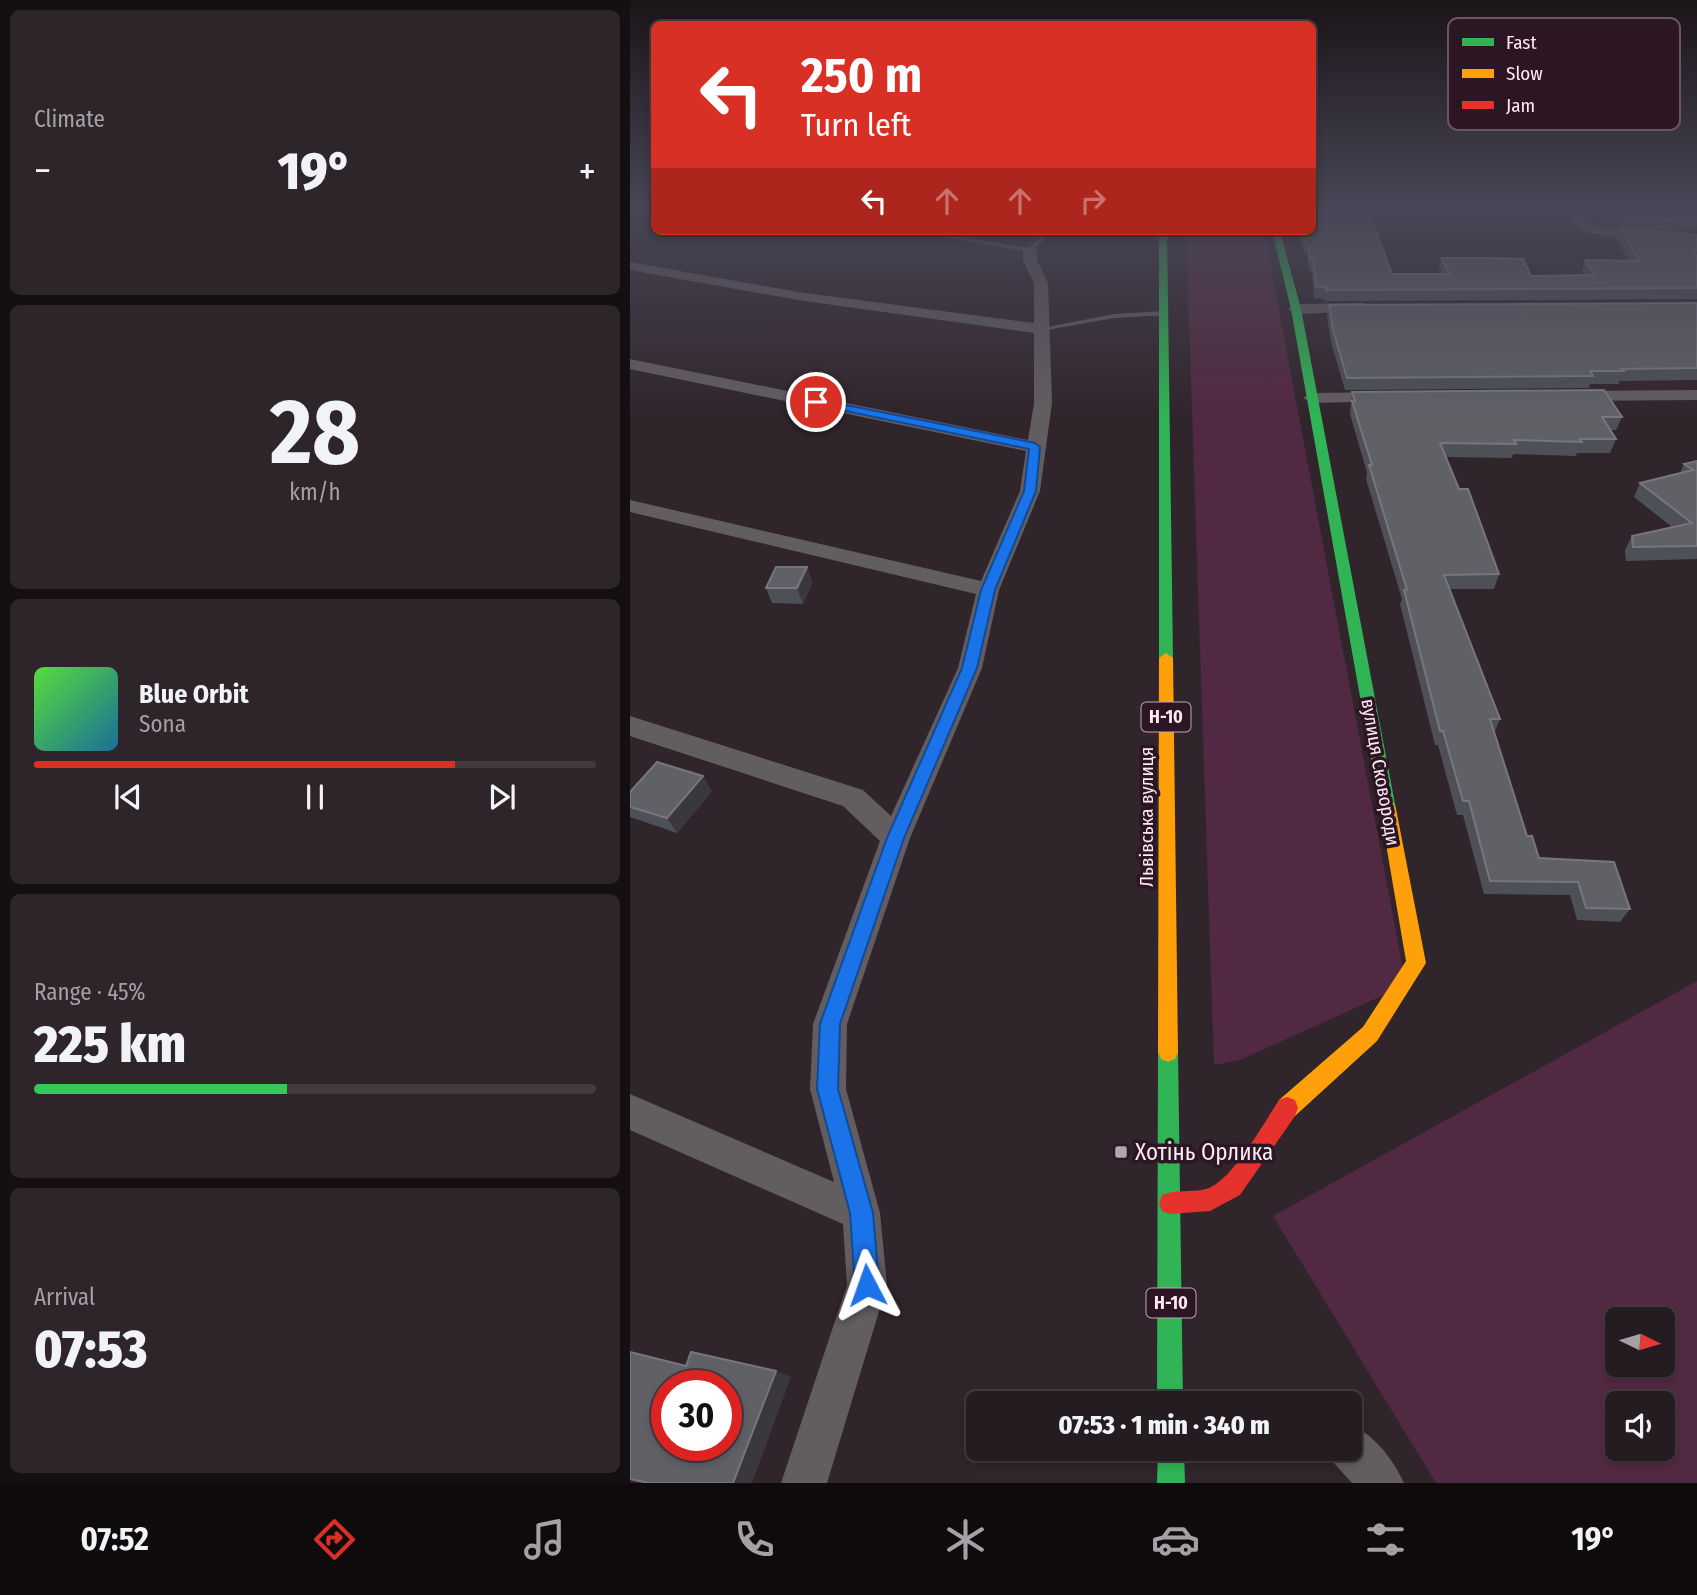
<!DOCTYPE html>
<meta charset="utf-8">
<style>
:root{--surface:#251c21;--page:#2d252a;--text:#f1f3f6;--muted:#a3a1a5;--line:#423a3f;--accent:#d93025}
body{margin:0;font-family:"Fira Sans Condensed",sans-serif;background:var(--page);color:var(--text);height:100vh;display:flex;flex-direction:column;font-size:26px;white-space:nowrap}
*{box-sizing:border-box;margin:0}
p{font-size:23px;color:var(--muted)}
.icon{flex:none;width:38px;height:38px;fill:none;stroke:currentColor;stroke-width:2;stroke-linecap:round;stroke-linejoin:round}
.map{position:relative;flex:1;overflow:hidden}
.drawer{display:flex;flex-direction:column;gap:10px;padding:10px;background:#140f12;width:630px}
.drawer>*{flex:none}
.guide{position:absolute;left:21px;top:21px;width:665px;height:214px;border-radius:10px;box-shadow:0 4px 10px #0003,0 0 0 2px var(--line);background:#d93025;color:#fff;overflow:hidden}
.needle{width:46px;rotate:95deg}
.fabs{position:absolute;left:975px;top:1307px;display:grid;gap:14px}
.fabs a{display:grid;place-items:center;width:70px;height:70px;border-radius:10px;background:var(--surface);box-shadow:0 4px 10px #0003,0 0 0 2px var(--line);font-size:35px}
.speed{position:absolute;left:21px;top:1370px;display:flex;gap:14px;font-size:35px;font-weight:700;text-align:center}
.speed>*{display:grid;place-content:center;width:91px;height:91px;border-radius:50%;background:var(--surface);box-shadow:0 4px 10px #0003,0 0 0 2px var(--line);line-height:1}
.speed .limit{border:10px solid #d22;background:#fff;color:#111}
.pin{position:absolute;display:grid;place-items:center;width:60px;height:60px;color:#fff;margin:-30px;border:4px solid #fff;border-radius:50%;box-shadow:0 2px 7px #0007}
.me{position:absolute;width:77px;margin:-38px;rotate:356deg;stroke-linejoin:round;filter:drop-shadow(0 0 5px #0008)}
.turn{display:flex;align-items:center;gap:24px;height:147px;padding:0 35px;font-size:32px}
.turn .icon{width:91px;height:91px;stroke-width:2.5}
.turn b{display:block;font-size:49px;line-height:60px}
.lanes{display:flex;align-items:center;height:66px;padding:0 35px;background:#0003;justify-content:center;gap:35px;direction:ltr}
.lanes .off{opacity:.35}
.big{font-size:52px;font-weight:800;line-height:1.1}
.drawer .card{flex:1;display:flex;flex-direction:column;justify-content:center;gap:10px;min-width:0;padding:0 24px;border-radius:10px;background:var(--page)}
.drawer .dial{align-items:center;gap:0}
.dial b{font-size:91px;line-height:1}
.song{display:flex;align-items:center;gap:21px}
.cover{width:84px;height:84px;border-radius:10px;background:linear-gradient(135deg,hsl(110 70% 55%),hsl(200 70% 35%))}
.played{height:7px;border-radius:4px;background:linear-gradient(90deg,var(--accent) 75%,var(--line) 75%)}
.keys{display:flex;justify-content:space-around;direction:ltr}
.heat{display:flex;justify-content:space-between;align-items:center;font-size:38px;direction:ltr}
.charge{height:10px;border-radius:5px;background:linear-gradient(90deg,#34c759 45%,var(--line) 0)}
.trip{position:absolute;left:336px;top:1391px;width:396px;height:70px;border-radius:10px;background:var(--surface);box-shadow:0 4px 10px #0003,0 0 0 2px var(--line);font-weight:800;line-height:70px;text-align:center}
.dock{display:flex;height:112px;justify-content:space-around;align-items:center;background:#0f0b0d;color:var(--muted)}
.dock .icon{width:49px;height:49px}
.dock .current{color:var(--accent)}
.dock b{font-size:32px;color:var(--text)}
main{display:flex;flex:1;min-height:0}
.map>svg:first-child{display:block}
</style>
<main>
<section class="drawer">
<div class="card"><p>Climate</p>
<div class="heat"><a>−</a><b class="big">19°</b><a>+</a></div>
</div>
<div class="card dial"><b>28</b><p>km/h</p></div>
<div class="card">
<div class="song"><i class="cover"></i><div><b>Blue Orbit</b><p>Sona</p></div></div>
<div class="played"></div>
<div class="keys"><svg class="icon" aria-label="previous" viewBox="0 0 24 24"><path d="M18 5L8 12l10 7zM5 5v14"/></svg><svg class="icon" aria-label="pause" viewBox="0 0 24 24"><path d="M8 5v14M16 5v14"/></svg><svg class="icon" aria-label="next" viewBox="0 0 24 24"><path d="M6 5l10 7-10 7zM19 5v14"/></svg></div>
</div>
<div class="card"><p>Range · 45%</p><b class="big">225 km</b><div class="charge"></div></div>
<div class="card"><p>Arrival</p><b class="big">07:53</b></div>
</section>
<div class="map">
<svg width="1067" height="1483" viewBox="0 0 1067 1483">
<rect width="100%" height="100%" fill="#31252c"/>
<g fill="#522942" fill-rule="evenodd">
<polygon points="556,231 634,231 776,985 610,1060 584,1065"/>
<path d="M 1067,981 L 1067,1483 L 806,1483 L 643,1216 ZM 987,1320 L 1032,1320 L 1032,1365 L 987,1365 ZM 987,1404 L 1032,1404 L 1032,1449 L 987,1449 Z"/>
</g>
<g fill="none" stroke-linecap="round" stroke-linejoin="round">
<g fill="#625d60" fill-rule="evenodd">
<polygon points="281,231 295,231 399,248 417,231 424,231 400,252"/>
<polygon points="535,311 538,311 538,315 484,318 411,331 407,329 484,314"/>
</g>
<g fill="#625d60" fill-rule="evenodd">
<polygon points="928,208 941,208 960,223 969,227 1067,236 1067,244 962,234 950,229"/>
<polygon points="400,246 407,250 407,260 418,283 422,403 410,491 369,590 352,668 280,838 217,1024 216,1089 250,1213 257,1285 197,1483 151,1483 217,1285 213,1224 0,1130 0,1094 204,1182 180,1089 183,1024 250,841 213,806 0,736 0,716 233,790 261,816 328,668 346,594 0,512 0,500 351,581 390,491 396,451 0,369 0,359 398,440 404,403 404,333 168,300 0,270 0,262 168,292 404,323 404,283 393,260 393,250"/>
<polygon points="734,303 742,308 739,311 666,314 658,309 666,304"/>
<polygon points="1067,390 1067,400 943,401 934,396 943,391"/>
<polygon points="757,392 766,397 763,401 682,403 673,398 682,393"/>
<path d="M 719,1424 C 744,1434 763,1459 774,1483 L 722,1483 L 703,1462 L 698,1449 L 719,1449 Z"/>
</g>
<g fill="#30b455" fill-rule="evenodd">
<polygon points="529,231 537,231 543,658 536,663 529,658"/>
<polygon points="642,231 650,231 671,309 766,809 764,814 758,816 752,814 750,809 661,309"/>
<polygon points="538,1042 545,1045 548,1052 553,1404 527,1404 528,1052 531,1045"/>
<polygon points="528,1449 554,1449 555,1483 527,1483"/>
</g>
<g fill="#ff9f0a" fill-rule="evenodd">
<polygon points="536,653 543,658 548,1052 545,1059 538,1062 531,1059 528,1052 529,658"/>
<polygon points="758,802 764,804 766,809 796,963 747,1041 665,1116 657,1119 649,1116 646,1108 649,1100 733,1027 776,961 750,809 752,804"/>
</g>
<path fill="#e5322d" fill-rule="evenodd" d="M 657,1097 L 665,1100 L 668,1108 L 665,1116 L 610,1195 L 580,1211 L 540,1214 L 532,1211 L 529,1203 L 532,1195 C 546,1189 561,1193 576,1189 C 601,1183 634,1123 649,1100 Z"/>
</g>
<g fill="#4d5056">
<polygon points="962,208 1067,208 1067,227 1050,227 1049,232 975,225"/>
<polygon points="990,228 1067,236 1067,299 695,301 695,299 684,298 682,271 679,271 677,254 674,254 669,231 682,231 762,274 812,274 809,269 811,258 901,276 954,275 952,272 955,260 999,261 986,239"/>
<polygon points="1067,303 1067,380 989,381 989,384 960,384 959,388 715,390 701,342 697,316 699,305"/>
<polygon points="722,392 992,417 986,430 980,430 986,439 980,453 947,453 946,456 883,454 882,458 816,457 829,489 869,574 864,589 819,589 870,719 864,733 897,836 909,858 1000,909 990,922 947,920 940,895 854,894 833,815 827,815 808,745 805,745 770,604 772,599 736,479 737,473 720,414"/>
<polygon points="1067,461 1067,559 996,561 995,550 1002,536 1042,527 1004,497 1010,483 1050,473 1054,464"/>
<polygon points="177,567 182,583 173,604 142,603 136,588"/>
<polygon points="82,791 47,833 0,817 0,792"/>
</g>
<g fill="#3a383e">
<polygon points="177,567 182,583 173,604 167,588"/>
<polygon points="73,776 82,791 47,833 37,818"/>
<polygon points="146,1371 161,1377 122,1483 103,1483"/>
</g>
<g fill="#606067" stroke="#78767d" stroke-width="2" fill-rule="evenodd">
<polygon points="682,208 728,208 731,213 739,213 762,274 820,274 811,258 862,258 893,259 901,276 965,275 955,260 1009,261 990,228 1067,235 1067,252 1063,252 1067,256 1067,288 696,290 696,287 686,287 683,260 680,260 678,243 675,243 673,231 682,231"/>
<polygon points="972,208 1067,208 1067,218 1048,217 1052,222 978,216"/>
<polygon points="1067,303 1067,368 992,369 994,371 960,371 963,376 717,378 703,330 699,305"/>
<polygon points="974,390 992,417 972,417 986,439 950,439 952,442 884,440 886,444 810,443 829,489 838,489 869,574 814,575 870,719 860,719 897,836 902,836 909,858 984,862 1000,909 956,908 948,882 860,881 839,801 833,801 813,731 810,731 774,590 777,590 739,465 742,465 722,401 725,401 722,392"/>
<polygon points="1067,461 1067,546 1003,547 1002,536 1062,523 1010,483 1063,470 1054,464"/>
<polygon points="146,567 177,567 167,588 136,588"/>
<polygon points="27,762 73,776 37,818 0,807 0,792"/>
<path d="M 0,1352 L 56,1366 L 61,1352 L 146,1371 L 103,1483 L 18,1483 L 0,1479 ZM 37,1386 L 96,1386 L 96,1446 L 37,1446 Z"/>
</g>
<linearGradient id="sky" x2="0" y2="1"><stop stop-color="#1b1418"/><stop offset="0.5" stop-color="#484656"/><stop offset="1" stop-color="#484656" stop-opacity="0"/></linearGradient>
<rect width="1067" height="415" fill="url(#sky)"/>
<polygon fill="#1a73e8" stroke="#114b97" stroke-width="2" points="186,399 405,443 410,447 406,491 365,590 347,668 274,838 210,1024 208,1089 243,1213 249,1285 246,1293 237,1297 228,1293 225,1285 220,1213 187,1089 190,1024 257,838 332,668 351,590 394,491 399,449 182,404 182,400"/>
<rect fill="#b4a4ad" stroke="#2d1624" stroke-width="2.5" x="484" y="1145" width="14" height="14" rx="3.5"/>
<g text-anchor="middle" stroke-width="7" stroke-linejoin="round" paint-order="stroke">
<g fill="#2d1624" stroke="#bdaab5" stroke-width="2">
<rect x="511.5" y="702.5" width="49" height="29" rx="5"/>
<rect x="516.5" y="1288.5" width="49" height="29" rx="5"/>
</g>
<g font-size="18" font-weight="bold" fill="#fbe9f3">
<text x="536" y="723">Н-10</text>
<text x="541" y="1309">Н-10</text>
</g>
<g font-size="19" fill="#fbe9f3" stroke="#2d1624">
<text transform="translate(751 772) rotate(80)" y="7">вулиця Сковороди</text>
<text transform="translate(516 817) rotate(-90)" y="7">Львівська вулиця</text>
</g>
<g font-size="23" fill="#fbe9f3" stroke="#2d1624" text-anchor="start">
<text x="505" y="1160">Хотінь Орлика</text>
</g>
</g>
<rect x="818" y="18" width="232" height="112" rx="10" fill="#2d1624" stroke="#6b5562" stroke-width="2"/>
<rect x="832" y="38" width="32" height="8" fill="#30b455"/>
<rect x="832" y="69" width="32" height="9" fill="#ff9f0a"/>
<rect x="832" y="101" width="32" height="8" fill="#e5322d"/>
<g font-size="19" fill="#fbe9f3">
<text x="876" y="49">Fast</text>
<text x="876" y="80">Slow</text>
<text x="876" y="112">Jam</text>
</g>
</svg>
<div class="fabs">
<a><svg class="needle" viewBox="-14 -14 28 28"><path d="M0-13l5 13h-10z" fill="#e53935"/><path d="M0 13l5-13h-10z" fill="#a3a1a5"/></svg></a>
<a><svg class="icon" aria-label="sound" viewBox="0 0 24 24"><path d="M4 9h4l5-4v14l-5-4H4zM17 9q2 3 0 6"/></svg></a>
</div>
<div class="speed"><div class="limit">30</div></div>
<div class="pin" style="left:186px;top:402px;background:#d93025"><svg class="icon" aria-label="arrive" viewBox="0 0 24 24"><path d="M6 21V4h12l-3 4 3 4H6"/></svg></div>
<svg class="me" style="left:237px;top:1285px" viewBox="-20 -20 40 40"><path d="M0-17L14 15 0 8-14 15z" fill="#1a73e8" stroke="#fff" stroke-width="4"/></svg>
<div class="trip">07:53 · 1 min · 340 m</div>
<div class="guide">
<div class="turn"><svg class="icon" aria-label="left" viewBox="0 0 24 24"><path d="M17 20v-9H6M10 6l-5 5 5 5"/></svg><div><b>250 m</b>Turn left</div></div>
<div class="lanes"><svg class="icon" aria-label="left" viewBox="0 0 24 24"><path d="M17 20v-9H6M10 6l-5 5 5 5"/></svg><svg class="icon off" aria-label="ahead" viewBox="0 0 24 24"><path d="M12 20V5M6 11l6-6 6 6"/></svg><svg class="icon off" aria-label="ahead" viewBox="0 0 24 24"><path d="M12 20V5M6 11l6-6 6 6"/></svg><svg class="icon off" aria-label="right" viewBox="0 0 24 24"><path d="M7 20v-9h11M14 6l5 5-5 5"/></svg></div>
</div>
</div>
</main>
<nav class="dock">
<b>07:52</b>
<svg class="icon current" aria-label="directions" viewBox="0 0 24 24"><path d="M12 3l9 9-9 9-9-9zM9 14v-3h6M13 9l2 2-2 2"/></svg>
<svg class="icon" aria-label="music" viewBox="0 0 24 24"><path d="M9 18V5l10-2v13"/><circle cx="6" cy="18" r="3"/><circle cx="16" cy="16" r="3"/></svg>
<svg class="icon" aria-label="phone" viewBox="0 0 24 24"><path d="M5 4h4l2 5-3 2q2 4 5 5l2-3 5 2v4C11 20 4 13 5 4z"/></svg>
<svg class="icon" aria-label="climate" viewBox="0 0 24 24"><path d="M12 3v18M4 7l16 10M4 17L20 7"/></svg>
<svg class="icon" aria-label="car" viewBox="0 0 24 24"><path d="M5 17H2v-5l4-1 3-4h7l3 4 3 1v5h-3M9 17h6M6 11h13"/><circle cx="7" cy="17" r="2"/><circle cx="17" cy="17" r="2"/></svg>
<svg class="icon" aria-label="filters" viewBox="0 0 24 24"><path d="M4 7h16M4 17h16"/><circle cx="9" cy="7" r="2"/><circle cx="15" cy="17" r="2"/></svg>
<b>19°</b>
</nav>
